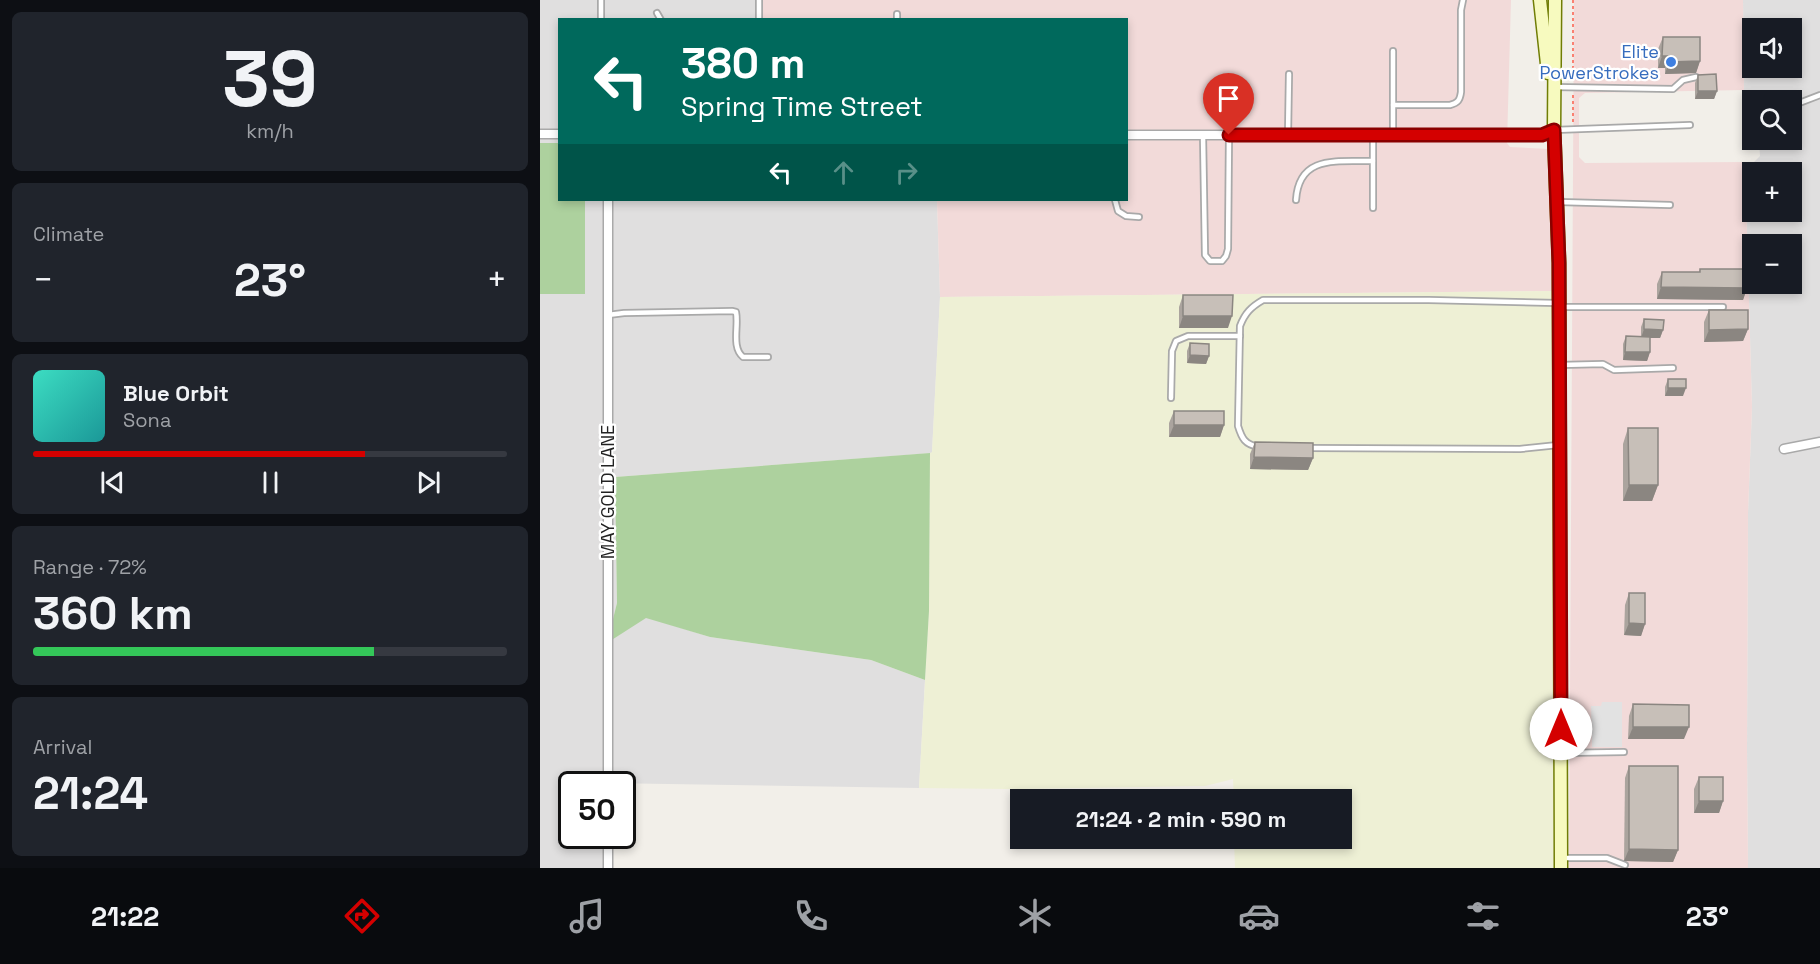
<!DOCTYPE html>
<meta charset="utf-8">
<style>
:root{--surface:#171b24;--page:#20242c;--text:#f1f3f6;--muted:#9ea1a6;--line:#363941;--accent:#d40000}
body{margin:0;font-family:"Space Grotesk",sans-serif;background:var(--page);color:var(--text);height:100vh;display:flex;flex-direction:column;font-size:22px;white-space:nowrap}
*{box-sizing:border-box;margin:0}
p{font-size:20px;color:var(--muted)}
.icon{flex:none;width:33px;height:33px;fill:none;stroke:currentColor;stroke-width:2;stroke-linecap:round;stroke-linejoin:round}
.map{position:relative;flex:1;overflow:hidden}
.panel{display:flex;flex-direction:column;gap:12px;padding:12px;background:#0d0f14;width:540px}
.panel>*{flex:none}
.top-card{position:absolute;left:18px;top:18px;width:570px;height:183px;border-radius:0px;box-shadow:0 3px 9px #0003;background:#00695c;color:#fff;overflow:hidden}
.controls{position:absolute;left:1202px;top:18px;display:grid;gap:12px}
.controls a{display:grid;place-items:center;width:60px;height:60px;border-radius:0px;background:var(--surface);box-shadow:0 3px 9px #0003;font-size:30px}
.speed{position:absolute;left:18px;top:771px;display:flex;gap:12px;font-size:30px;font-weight:700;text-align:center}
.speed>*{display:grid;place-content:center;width:78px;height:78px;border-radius:50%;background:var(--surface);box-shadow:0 3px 9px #0003;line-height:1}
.speed .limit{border:3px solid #111;border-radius:9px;background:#fff;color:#111}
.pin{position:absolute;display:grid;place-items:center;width:51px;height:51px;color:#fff;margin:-62px -26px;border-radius:50% 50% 50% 0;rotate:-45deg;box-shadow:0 0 6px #0007}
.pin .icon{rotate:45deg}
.me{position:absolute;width:66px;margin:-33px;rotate:0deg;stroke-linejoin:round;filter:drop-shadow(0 0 4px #0008)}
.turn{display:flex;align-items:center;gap:21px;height:126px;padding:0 24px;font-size:27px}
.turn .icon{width:78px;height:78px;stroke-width:2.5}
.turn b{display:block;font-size:42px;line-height:51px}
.lanes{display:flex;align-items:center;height:57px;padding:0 24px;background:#0003;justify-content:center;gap:30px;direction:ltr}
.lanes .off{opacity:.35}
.big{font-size:45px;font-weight:700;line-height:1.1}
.panel .tile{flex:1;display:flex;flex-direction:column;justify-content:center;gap:9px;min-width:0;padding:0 21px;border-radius:9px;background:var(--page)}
.panel .dial{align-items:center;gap:0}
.dial b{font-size:78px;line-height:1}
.song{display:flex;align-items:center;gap:18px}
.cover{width:72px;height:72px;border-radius:9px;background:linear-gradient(135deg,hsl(170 70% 55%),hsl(180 70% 35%))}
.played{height:6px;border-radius:3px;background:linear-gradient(90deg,var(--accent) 70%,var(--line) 70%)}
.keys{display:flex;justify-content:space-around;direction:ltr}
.heat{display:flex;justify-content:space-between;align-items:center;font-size:33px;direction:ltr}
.charge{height:9px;border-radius:4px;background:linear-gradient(90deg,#34c759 72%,var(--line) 0)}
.trip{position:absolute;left:470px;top:789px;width:342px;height:60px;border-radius:0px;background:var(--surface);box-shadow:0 3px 9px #0003;font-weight:700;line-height:60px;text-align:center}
.menu{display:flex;height:96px;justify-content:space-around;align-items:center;background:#090b0e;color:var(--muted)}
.menu .icon{width:42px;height:42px}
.menu .active{color:var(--accent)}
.menu b{font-size:27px;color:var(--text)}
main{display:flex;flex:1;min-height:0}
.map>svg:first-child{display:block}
</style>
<main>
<section class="panel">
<div class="tile dial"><b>39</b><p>km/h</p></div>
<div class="tile"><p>Climate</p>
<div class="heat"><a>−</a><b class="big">23°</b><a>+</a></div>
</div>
<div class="tile">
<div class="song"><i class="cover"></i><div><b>Blue Orbit</b><p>Sona</p></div></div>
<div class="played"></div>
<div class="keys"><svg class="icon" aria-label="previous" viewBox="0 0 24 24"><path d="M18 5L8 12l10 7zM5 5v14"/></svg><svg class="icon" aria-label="pause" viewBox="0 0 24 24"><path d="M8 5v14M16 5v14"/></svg><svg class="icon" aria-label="next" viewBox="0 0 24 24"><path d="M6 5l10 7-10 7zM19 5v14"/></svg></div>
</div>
<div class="tile"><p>Range · 72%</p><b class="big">360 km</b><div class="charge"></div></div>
<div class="tile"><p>Arrival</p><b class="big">21:24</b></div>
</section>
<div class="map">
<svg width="1280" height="868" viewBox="0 0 1280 868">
<rect width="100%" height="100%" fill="#f2efe9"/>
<g fill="#e0dfdf" fill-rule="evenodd">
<polygon points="0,0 221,0 221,19 20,20 19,143 0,143"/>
<path d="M 1203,0 L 1280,0 L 1280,868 L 1208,868 L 1207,749 L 1208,513 L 1212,407 L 1205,162 L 1214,162 L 1220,156 L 1219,140 L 1251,140 L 1251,100 L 1218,100 L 1218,96 L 1212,91 L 1204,90 ZM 1212,28 L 1251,28 L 1251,68 L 1212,68 ZM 1212,172 L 1251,172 L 1251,212 L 1212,212 ZM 1212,244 L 1251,244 L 1251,284 L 1212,284 Z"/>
<polygon points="45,200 397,200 400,297 392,453 75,477 77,603 68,642 106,617 170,637 331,660 385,680 379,788 64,783 32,784 32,836 65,836 65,868 0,868 0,294 45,294"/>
</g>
<g fill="#f2dad9">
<polygon points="221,0 971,0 967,143 970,147 1009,149 1013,291 400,297 397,200 586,200 586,20 221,20"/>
<polygon points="1034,0 1203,0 1204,90 1045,93 1039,98 1039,157 1045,163 1205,162 1212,407 1208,513 1207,749 1208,868 1029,868"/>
</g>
<polygon fill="#eef0d5" points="1013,291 1014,868 695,868 694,839 801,838 801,800 694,799 693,779 665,786 469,789 379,788 389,611 390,453 392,452 400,297"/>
<g fill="#add19e">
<polygon points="0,143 19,143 20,200 45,200 45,294 0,294"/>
<polygon points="390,453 389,611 385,680 331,660 170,637 106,618 67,643 77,603 75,477"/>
</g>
<polygon fill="#e2e2e2" points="1062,702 1082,702 1082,747 1052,747 1051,706 1061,706"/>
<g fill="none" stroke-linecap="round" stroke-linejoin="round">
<defs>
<g id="lane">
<polyline points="61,0 61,20"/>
<polyline points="117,13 121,20"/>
<polyline points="357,14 357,20"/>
<polyline points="219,20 219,0"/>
<polyline points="853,51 853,135"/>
<polyline points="1014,87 1133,89 1143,80 1156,77"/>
<path d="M 853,105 L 910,105 C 918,103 920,100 921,92 L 921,10 L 923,0"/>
<polyline points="1254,105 1280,95"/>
<polyline points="1014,130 1150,125"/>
<polyline points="663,135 665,255 670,261 682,261 686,256 688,249 689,135"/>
<polyline points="748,135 749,74"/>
<polyline points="575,200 578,211 586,216 599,217"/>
<path d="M 756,200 C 759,154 798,162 833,161"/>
<polyline points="1019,202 1130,205"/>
<polyline points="833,208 833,135"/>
<polyline points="1019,307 1183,307"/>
<path d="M 68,315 L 84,313 L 192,311 L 196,312 C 199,326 191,347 203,357 L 228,357"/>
<polyline points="1020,365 1063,364 1074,370 1133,368"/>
<polyline points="631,398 632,351 636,341 648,336 700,336"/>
<path d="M 718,447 C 705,444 702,439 698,426 L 700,326 C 705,313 711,307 723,300 L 889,300 L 1017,303"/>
<polyline points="769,448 980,449 1018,445"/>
<polyline points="1021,753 1084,752"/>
<polyline points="1023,858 1067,858 1085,865"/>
</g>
<g id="street">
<polyline points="0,134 20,134"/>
<polyline points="586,135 1002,135 1014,130"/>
<polyline points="1244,449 1280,442"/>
<polyline points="68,784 68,200"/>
<polyline points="68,868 68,836"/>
</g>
<g id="secondary">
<polyline points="1000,0 1008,73"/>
<polyline points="1015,0 1014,130 1019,263 1021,868"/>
</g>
</defs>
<use href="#lane" stroke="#a9a9a9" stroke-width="8"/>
<use href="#street" stroke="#a9a9a9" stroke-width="11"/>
<use href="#secondary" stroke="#707d05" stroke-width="15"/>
<g stroke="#fa8072" stroke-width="2" stroke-dasharray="3 3" stroke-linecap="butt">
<polyline points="1033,0 1033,80"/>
<polyline points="1033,122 1033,95"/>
</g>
<use href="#lane" stroke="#fff" stroke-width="4.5"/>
<use href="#street" stroke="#fff" stroke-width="8"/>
<use href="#secondary" stroke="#f7fabf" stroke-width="12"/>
</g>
<g fill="#aba49e">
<polygon points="1123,37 1160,61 1156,73 1125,74 1125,68 1118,68 1118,49"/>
<polygon points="1158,75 1177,91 1174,99 1155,99 1155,83"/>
<polygon points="1160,269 1207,288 1203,300 1117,299 1117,284 1122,272 1159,272"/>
<polygon points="643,295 688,328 639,328 639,307"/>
<polygon points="1169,310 1208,329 1203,341 1164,342 1164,322"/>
<polygon points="1104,319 1123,330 1120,338 1110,338 1110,352 1107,361 1083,360 1083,344 1086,336 1101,336 1101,327"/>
<polygon points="650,343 669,356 666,364 647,363 647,351"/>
<polygon points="1128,379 1143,396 1125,396 1125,387"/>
<polygon points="634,411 684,425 680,437 629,437 629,423"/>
<polygon points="1088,428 1118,485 1112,501 1083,501 1083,444"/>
<polygon points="715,442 773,458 768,470 710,469 710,454"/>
<polygon points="1089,593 1105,624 1101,636 1084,635 1085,605"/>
<polygon points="1093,704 1144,739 1088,739 1089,716"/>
<polygon points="1089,766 1138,850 1133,862 1084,861 1085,778"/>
<polygon points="1159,777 1183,801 1179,813 1154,813 1154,789"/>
</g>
<g fill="#8b8681">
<polygon points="1122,56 1129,56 1125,68 1118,68"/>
<polygon points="1160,61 1156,73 1125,74 1129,62"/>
<polygon points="1158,91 1177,91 1174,99 1155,99"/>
<polygon points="1121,287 1207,288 1203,300 1117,299"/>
<polygon points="643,316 692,316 688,328 639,328"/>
<polygon points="1104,329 1123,330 1120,338 1101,338"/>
<polygon points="1208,329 1203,341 1164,342 1169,330"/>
<polygon points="1085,352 1110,352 1107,361 1083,360"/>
<polygon points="650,355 669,356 666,364 647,363"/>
<polygon points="1128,388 1146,388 1143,396 1125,396"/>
<polygon points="634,425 684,425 680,437 629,437"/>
<polygon points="714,457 773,458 768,470 710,469"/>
<polygon points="1089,485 1118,485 1112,501 1083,501"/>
<polygon points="1089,623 1105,624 1101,636 1084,635"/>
<polygon points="1093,727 1149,727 1144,739 1088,739"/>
<polygon points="1159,801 1183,801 1179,813 1154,813"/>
<polygon points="1089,849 1138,850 1133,862 1084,861"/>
</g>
<g fill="#c7bfb8" stroke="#8b8681" stroke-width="1.5">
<polygon points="1123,37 1160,37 1160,61 1129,62 1129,56 1122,56"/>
<polygon points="1176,74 1177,91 1158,91 1158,75"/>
<polygon points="1160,269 1207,269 1207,288 1121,287 1122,272 1160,272"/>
<polygon points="643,295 693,295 692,316 643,316"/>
<polygon points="1169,310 1208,310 1208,329 1169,330"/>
<polygon points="1104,319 1124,320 1123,330 1104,329"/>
<polygon points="1086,336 1110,337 1110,352 1085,352"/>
<polygon points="650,343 669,344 669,356 650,355"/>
<rect x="1128" y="379" width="18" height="9"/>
<rect x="634" y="411" width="50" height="14"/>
<polygon points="1088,428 1118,428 1118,485 1089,485"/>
<polygon points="715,442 773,443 773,458 714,457"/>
<polygon points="1089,593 1105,593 1105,624 1089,623"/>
<polygon points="1093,704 1149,705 1149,727 1093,727"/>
<polygon points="1089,766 1138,766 1138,850 1089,849"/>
<rect x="1159" y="777" width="24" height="24"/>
</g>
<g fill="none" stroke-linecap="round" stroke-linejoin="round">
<defs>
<polyline id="route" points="689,135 1002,135 1014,130 1019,263 1021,729"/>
</defs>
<use href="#route" stroke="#8a0000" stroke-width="15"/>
<use href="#route" stroke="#d40000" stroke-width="10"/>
</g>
<circle fill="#3f7fe0" stroke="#fff" stroke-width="2" cx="1131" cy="62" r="6"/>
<g text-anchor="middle" stroke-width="4.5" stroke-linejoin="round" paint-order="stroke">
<g font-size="18" fill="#366cbe" stroke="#fff" text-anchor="end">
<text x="1119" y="58">Elite<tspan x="1119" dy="21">PowerStrokes</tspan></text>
</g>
<g font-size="18" fill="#222" stroke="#fff">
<text transform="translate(68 492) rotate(-90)" y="6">MAY GOLD LANE</text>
</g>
</g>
</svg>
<div class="controls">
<a><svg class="icon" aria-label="sound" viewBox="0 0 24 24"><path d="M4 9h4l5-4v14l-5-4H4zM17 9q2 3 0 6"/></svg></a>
<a><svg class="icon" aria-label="search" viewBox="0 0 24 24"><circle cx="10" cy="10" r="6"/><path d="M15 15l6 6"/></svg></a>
<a>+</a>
<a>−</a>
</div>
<div class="speed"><div class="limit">50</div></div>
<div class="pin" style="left:689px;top:135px;background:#d93025"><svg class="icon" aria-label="arrive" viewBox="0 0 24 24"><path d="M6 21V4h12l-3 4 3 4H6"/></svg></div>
<svg class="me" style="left:1021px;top:729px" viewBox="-20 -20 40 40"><circle r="19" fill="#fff"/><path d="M0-13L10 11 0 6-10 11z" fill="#d40000"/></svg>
<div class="trip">21:24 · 2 min · 590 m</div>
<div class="top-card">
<div class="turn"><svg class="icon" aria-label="left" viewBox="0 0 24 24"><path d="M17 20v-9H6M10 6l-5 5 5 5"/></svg><div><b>380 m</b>Spring Time Street</div></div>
<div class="lanes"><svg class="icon" aria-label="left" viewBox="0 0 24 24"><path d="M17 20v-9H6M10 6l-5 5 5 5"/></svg><svg class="icon off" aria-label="ahead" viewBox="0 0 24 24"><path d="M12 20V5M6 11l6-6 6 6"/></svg><svg class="icon off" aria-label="right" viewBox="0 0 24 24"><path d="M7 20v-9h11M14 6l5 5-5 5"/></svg></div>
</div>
</div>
</main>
<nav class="menu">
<b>21:22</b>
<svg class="icon active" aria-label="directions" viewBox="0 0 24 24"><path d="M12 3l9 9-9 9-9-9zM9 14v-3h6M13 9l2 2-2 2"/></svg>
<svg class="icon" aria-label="music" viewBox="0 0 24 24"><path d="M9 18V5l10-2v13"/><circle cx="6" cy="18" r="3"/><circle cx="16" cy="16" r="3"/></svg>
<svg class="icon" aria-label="phone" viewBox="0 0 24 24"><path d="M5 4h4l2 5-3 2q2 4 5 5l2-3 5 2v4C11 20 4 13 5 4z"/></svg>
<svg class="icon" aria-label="climate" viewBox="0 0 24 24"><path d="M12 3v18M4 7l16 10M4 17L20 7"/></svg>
<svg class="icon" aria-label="car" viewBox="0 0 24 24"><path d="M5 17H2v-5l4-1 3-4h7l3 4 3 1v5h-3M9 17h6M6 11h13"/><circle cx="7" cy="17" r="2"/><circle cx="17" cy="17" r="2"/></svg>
<svg class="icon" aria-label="filters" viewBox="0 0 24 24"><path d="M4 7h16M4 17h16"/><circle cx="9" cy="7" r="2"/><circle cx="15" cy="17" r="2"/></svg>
<b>23°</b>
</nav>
